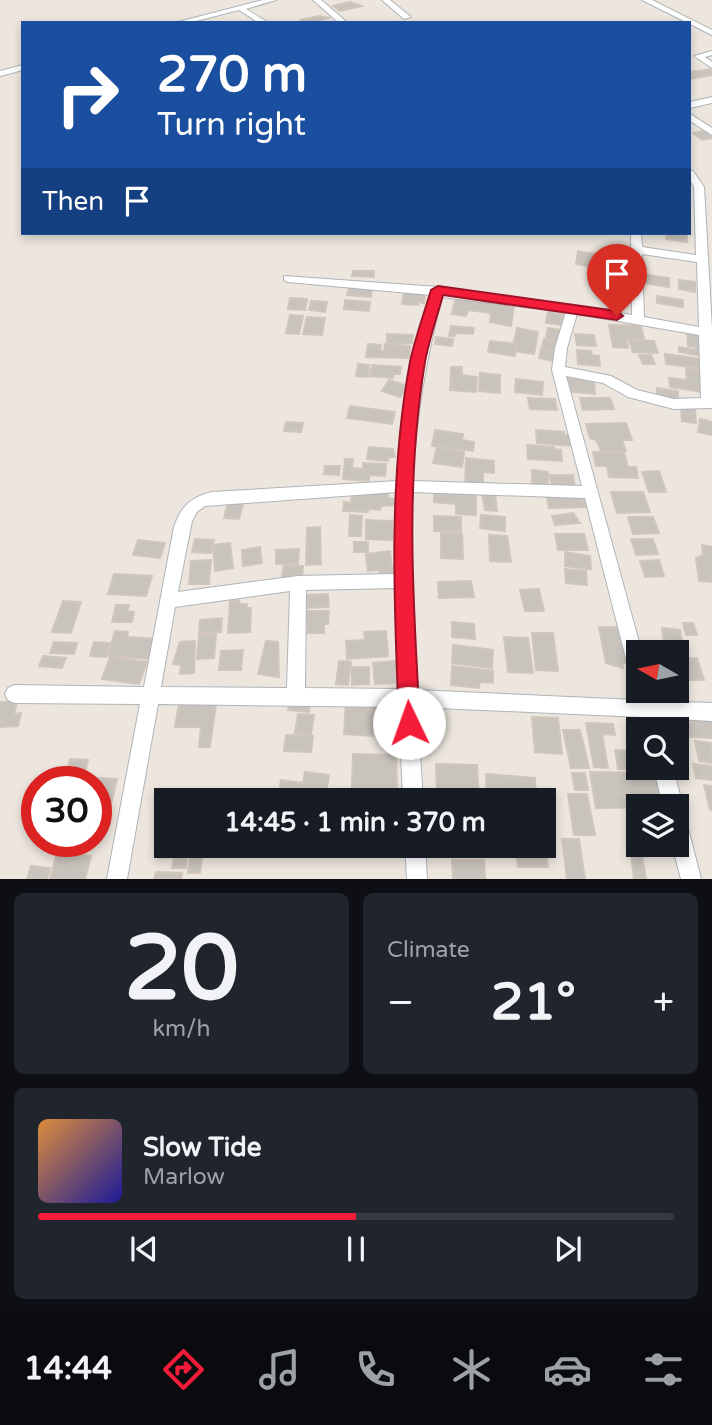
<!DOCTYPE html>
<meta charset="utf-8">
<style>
:root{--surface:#171b24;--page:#20242c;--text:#f1f3f6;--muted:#9ea1a6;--line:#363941;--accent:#f41c39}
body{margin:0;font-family:"Varela Round",sans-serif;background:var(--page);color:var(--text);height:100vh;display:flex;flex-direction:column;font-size:26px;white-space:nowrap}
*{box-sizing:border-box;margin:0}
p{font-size:23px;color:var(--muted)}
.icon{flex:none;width:38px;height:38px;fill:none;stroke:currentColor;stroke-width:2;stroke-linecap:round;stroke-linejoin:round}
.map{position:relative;height:879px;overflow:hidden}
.panel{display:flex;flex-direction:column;gap:14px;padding:14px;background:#0d0f14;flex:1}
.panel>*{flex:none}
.guide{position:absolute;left:21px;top:21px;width:670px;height:214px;border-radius:0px;box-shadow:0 4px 10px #0003;background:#1a4fa0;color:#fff;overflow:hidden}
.needle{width:46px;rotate:279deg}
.tools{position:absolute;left:626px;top:640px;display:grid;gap:14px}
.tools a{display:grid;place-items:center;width:63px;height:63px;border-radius:0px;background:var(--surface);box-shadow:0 4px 10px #0003;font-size:35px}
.speed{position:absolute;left:21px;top:766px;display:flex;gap:14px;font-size:35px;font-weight:700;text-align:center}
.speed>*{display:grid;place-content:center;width:91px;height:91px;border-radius:50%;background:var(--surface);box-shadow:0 4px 10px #0003;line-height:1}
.speed .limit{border:10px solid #d22;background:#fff;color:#111}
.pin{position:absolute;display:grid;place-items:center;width:60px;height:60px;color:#fff;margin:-72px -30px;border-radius:50% 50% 50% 0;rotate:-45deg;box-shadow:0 0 7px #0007}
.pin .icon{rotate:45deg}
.me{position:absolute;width:77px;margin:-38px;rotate:357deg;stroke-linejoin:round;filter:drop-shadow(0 0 5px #0008)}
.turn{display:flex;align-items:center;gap:24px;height:147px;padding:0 21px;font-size:32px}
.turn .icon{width:91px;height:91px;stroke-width:2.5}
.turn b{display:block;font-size:49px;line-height:60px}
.then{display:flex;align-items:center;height:66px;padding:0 21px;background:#0003;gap:14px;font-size:26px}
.big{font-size:52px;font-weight:800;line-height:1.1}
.panel .widget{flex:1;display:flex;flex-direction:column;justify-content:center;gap:10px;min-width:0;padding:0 24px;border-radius:10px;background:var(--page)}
.panel .dial{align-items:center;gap:0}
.dial b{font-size:91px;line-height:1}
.song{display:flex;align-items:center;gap:21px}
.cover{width:84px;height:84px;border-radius:10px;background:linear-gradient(135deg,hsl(30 70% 55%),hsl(240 70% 35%))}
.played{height:7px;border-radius:4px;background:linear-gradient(90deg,var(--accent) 50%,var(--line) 50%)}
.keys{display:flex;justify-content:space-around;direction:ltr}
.heat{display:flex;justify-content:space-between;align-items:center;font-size:38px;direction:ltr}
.panel .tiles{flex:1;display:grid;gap:14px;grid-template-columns:1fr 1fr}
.widget:last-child{grid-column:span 2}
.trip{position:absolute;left:154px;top:788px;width:402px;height:70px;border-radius:0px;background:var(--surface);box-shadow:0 4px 10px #0003;font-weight:800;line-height:70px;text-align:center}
.dock{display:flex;height:112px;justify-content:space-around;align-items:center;background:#090b0e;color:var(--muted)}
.dock .icon{width:49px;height:49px}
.dock .on{color:var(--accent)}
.dock b{font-size:32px;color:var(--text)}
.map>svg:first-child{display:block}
</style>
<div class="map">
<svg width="712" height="879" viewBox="0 0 712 879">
<rect width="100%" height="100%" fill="#ece6de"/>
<g fill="#c9c3bd" stroke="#d1c6bc" stroke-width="2">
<polygon points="350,2 362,6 340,11 333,6"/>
<polygon points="319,16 330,18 320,20 323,23 300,20"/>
<polygon points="712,69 712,75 690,79 693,77 690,72"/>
<polygon points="707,130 712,134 712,138 702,140 693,133"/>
<polygon points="667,233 687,234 687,242 666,239"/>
<polygon points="578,251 628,260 627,273 576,264"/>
<polygon points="353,271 374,271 374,277 352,276"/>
<polygon points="643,274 669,278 669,287 643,283"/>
<polygon points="679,280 695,282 695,292 679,289"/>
<polygon points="611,282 631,284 631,291 623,290 623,297 612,296"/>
<polygon points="349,286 372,288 371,297 347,295"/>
<polygon points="404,290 425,292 424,303 418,302 418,305 402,304"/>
<polygon points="456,296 514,305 511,326 490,322 491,313 468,310 466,316 452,314"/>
<polygon points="657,296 683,300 683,307 657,303"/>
<polygon points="290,298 307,299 305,310 288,309"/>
<polygon points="345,300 370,302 369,311 344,309"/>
<polygon points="311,301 327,302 325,312 309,310"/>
<polygon points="548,312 563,314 561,325 546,323"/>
<polygon points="290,315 303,316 299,334 286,333"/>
<polygon points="307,317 325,318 322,335 303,334"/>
<polygon points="609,325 641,326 644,339 626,338 628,348 613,347"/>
<polygon points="451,326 474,328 473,334 457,333 454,336 449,336"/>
<polygon points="517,328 538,332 534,354 512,351"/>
<polygon points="548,328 562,330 559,342 546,339"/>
<polygon points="687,331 703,334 704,356 679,352 679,347 695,350 695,347 688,346"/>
<polygon points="387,334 413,335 412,343 387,344"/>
<polygon points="575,334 594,335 596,346 577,345"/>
<polygon points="436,337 453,339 452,346 435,344"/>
<polygon points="544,339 559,342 558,351 542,348"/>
<polygon points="629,340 654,341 658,353 633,352"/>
<polygon points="490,341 516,344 515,356 488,352"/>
<polygon points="368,344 381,345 380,351 384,351 385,344 410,346 409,358 366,357"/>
<polygon points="541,349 556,352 554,361 539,358"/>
<polygon points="577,350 591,351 592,355 599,356 600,366 578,364"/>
<polygon points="665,354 701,359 702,368 666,364"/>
<polygon points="639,355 651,355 655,364 643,364"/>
<polygon points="358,364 369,365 368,377 356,376"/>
<polygon points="372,365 401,367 400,374 394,374 393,378 370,376"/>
<polygon points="451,367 462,367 462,375 477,377 476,392 450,390"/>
<polygon points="686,368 701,370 703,392 670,387 669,378 687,380"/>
<polygon points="480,373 500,375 500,393 479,391"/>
<polygon points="565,378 594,381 595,394 566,391"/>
<polygon points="516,379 543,382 542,395 515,392"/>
<polygon points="389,380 408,386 400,397 382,391"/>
<polygon points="657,388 678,391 678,401 657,398"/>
<polygon points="528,398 555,399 557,410 530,409"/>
<polygon points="580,398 610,398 614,409 583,410"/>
<polygon points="350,406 395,412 392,424 347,418"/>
<polygon points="681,407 695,409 696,423 682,421"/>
<polygon points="700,419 712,422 712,435 698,432"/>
<polygon points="286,422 303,423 301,432 284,431"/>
<polygon points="626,423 632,440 622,440 626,451 602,452 596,440 590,438 586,424"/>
<polygon points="435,430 463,434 462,440 474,442 473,451 432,446"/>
<polygon points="536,430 564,432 564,435 573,435 574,446 537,443"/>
<polygon points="527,445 554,447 554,449 561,450 562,461 528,459"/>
<polygon points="369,447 393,449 395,457 389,457 388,461 367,459"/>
<polygon points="437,447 464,452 462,467 433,463"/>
<polygon points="593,452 624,452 628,467 636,467 638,478 609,477 607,466 596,466"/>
<polygon points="466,458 494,461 494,473 483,472 483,485 465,484"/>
<polygon points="345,459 353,459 352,468 363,469 363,463 386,464 385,476 369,475 369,481 343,479"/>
<polygon points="325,466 340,466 339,475 324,474"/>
<polygon points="532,470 548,472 548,489 532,487"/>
<polygon points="659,471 666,492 649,492 642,472"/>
<polygon points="550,475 573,475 575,488 552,487"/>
<polygon points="352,490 388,492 388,498 395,499 394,505 381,506 380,510 368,509 368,512 343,511 344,502 351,503"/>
<polygon points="434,491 476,493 476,515 456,514 456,504 434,502"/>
<polygon points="582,492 586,507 549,508 546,493"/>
<polygon points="611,492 643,492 650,512 617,513"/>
<polygon points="482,493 495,493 497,511 485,510"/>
<polygon points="229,499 244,500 239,519 224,518"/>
<polygon points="573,513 580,523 555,525 552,516"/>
<polygon points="350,515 362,516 361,536 349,536"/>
<polygon points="481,515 505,517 505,531 480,528"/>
<polygon points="434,516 461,517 461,532 434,531"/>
<polygon points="628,517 653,517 659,533 633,534"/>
<polygon points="366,520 392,521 392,540 366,539"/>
<polygon points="320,527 321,564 306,565 307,528"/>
<polygon points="441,533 462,534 463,559 441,558"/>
<polygon points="555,534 584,534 588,550 558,550"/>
<polygon points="489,535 507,536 511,562 490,561"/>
<polygon points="195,539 214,540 211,553 192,552"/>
<polygon points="631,539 653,539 658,554 636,555"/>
<polygon points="138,540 165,543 160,558 133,555"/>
<rect x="354" y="542" width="14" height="10"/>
<polygon points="230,543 233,568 215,571 213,545"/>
<polygon points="702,545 712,547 712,582 699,581 696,558 703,555"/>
<polygon points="260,547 262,563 243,566 242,550"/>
<polygon points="299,549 298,564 276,564 276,550"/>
<polygon points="390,551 393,575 380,575 379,570 368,571 366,554"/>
<polygon points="565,552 590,556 591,569 565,566"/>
<polygon points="211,560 209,584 189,584 191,561"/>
<polygon points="659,560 664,576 645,577 640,561"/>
<polygon points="284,566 303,566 302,578 282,576"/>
<polygon points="565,569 586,571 587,585 566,583"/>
<polygon points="114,574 152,576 146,596 108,594"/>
<polygon points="471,581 474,597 439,598 438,582"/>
<polygon points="539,589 544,611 525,611 520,590"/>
<polygon points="328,594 329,607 308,608 307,595"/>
<polygon points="238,600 241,604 247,604 247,608 251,608 250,632 228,633 230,601"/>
<polygon points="63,601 81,602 71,633 52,632"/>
<polygon points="116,605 129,605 127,611 134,612 132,622 112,622"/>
<polygon points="301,611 329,611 328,624 324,624 324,633 307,633 308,622 300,622"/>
<polygon points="222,618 221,632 199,633 200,620"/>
<polygon points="452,622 474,624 475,639 452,637"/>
<polygon points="683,623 693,623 697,635 686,635"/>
<polygon points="599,627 623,627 631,663 622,663 623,668 606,663"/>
<polygon points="662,628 680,630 683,646 678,645 679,653 665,652"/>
<polygon points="115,631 128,632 127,637 154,639 148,659 108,656"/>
<polygon points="386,631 388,656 347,659 346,641 365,640 364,632"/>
<polygon points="532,633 553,633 558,671 536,670"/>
<polygon points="216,634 214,658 197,659 199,635"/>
<polygon points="504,637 528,638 533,673 508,672"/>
<polygon points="195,641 194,673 180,674 181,665 173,664 180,642"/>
<polygon points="266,641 278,642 279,677 258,674"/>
<polygon points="54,642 77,643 74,654 50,653"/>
<polygon points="94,642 110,643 106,657 90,656"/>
<polygon points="453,645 493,650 492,668 452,663"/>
<polygon points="243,650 241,670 219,670 221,651"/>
<polygon points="43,656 66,658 62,668 39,666"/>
<polygon points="110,657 147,662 139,684 102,679"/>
<polygon points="697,658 704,680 677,680 677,659"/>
<polygon points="339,661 351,662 348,685 336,684"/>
<polygon points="395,661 397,683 375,684 373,663"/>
<polygon points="452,666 493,671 493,683 480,682 479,688 451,685"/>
<polygon points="352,667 369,667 369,684 352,685"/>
<polygon points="290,701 310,702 309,712 288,710"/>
<polygon points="0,702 17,702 14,714 21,713 18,726 0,727"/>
<polygon points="346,702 376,703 376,708 396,708 396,721 389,721 389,732 373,731 373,736 344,734"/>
<polygon points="179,704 216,704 210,747 199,747 201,727 175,727"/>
<polygon points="298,714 314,715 311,735 295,733"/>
<polygon points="684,714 712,716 712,738 690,737"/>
<polygon points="532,717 558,718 562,754 535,752"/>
<polygon points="586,723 613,724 615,735 602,734 608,768 594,767"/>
<polygon points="563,730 580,730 589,768 571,768"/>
<polygon points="286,735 313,736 311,752 284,751"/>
<polygon points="695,741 711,743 712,763 699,761"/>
<polygon points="615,750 639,751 639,768 646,769 618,769"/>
<polygon points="353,754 396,755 397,787 352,787"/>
<polygon points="70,759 88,760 84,777 117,779 111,804 96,804 96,782 64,782"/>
<polygon points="436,764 477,765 479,799 437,797"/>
<polygon points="693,764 712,766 712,780 696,778"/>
<polygon points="305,772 329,775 325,800 278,800 281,780 303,783"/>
<polygon points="590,772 659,773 667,807 596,808"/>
<polygon points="572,773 585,773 588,790 575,790"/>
<polygon points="486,774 535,778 536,800 487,800"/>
<polygon points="704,785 712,786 712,810 710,810"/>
<polygon points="208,792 236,794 235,800 207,800"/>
<polygon points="568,794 587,794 595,835 574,835"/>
<polygon points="629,836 639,837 646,879 634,879"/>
<polygon points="161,838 166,838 166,845 188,845 186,868 172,868 174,857 159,858"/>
<polygon points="562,839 579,839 585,879 567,879"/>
<polygon points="544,844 548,867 518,867 515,845"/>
<polygon points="192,845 204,845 200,873 188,873"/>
<polygon points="453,845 477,845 477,855 453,854"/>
<polygon points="482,845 500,845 501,853 483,852"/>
<polygon points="57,853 91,856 85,879 50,879"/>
<polygon points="452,860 484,860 485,879 453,879"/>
<polygon points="31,866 50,868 47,879 27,879"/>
<polygon points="156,872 182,873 181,879 154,879"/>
</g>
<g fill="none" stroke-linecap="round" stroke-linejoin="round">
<defs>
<g id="street">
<polygon points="263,0 276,0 246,9 269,23 259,23 239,10 188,23 174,23"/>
<polygon points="313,0 321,0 348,23 339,23"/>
<polygon points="382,0 390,0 411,17 404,19"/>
<polygon points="642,0 652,0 712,30 712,35"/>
<polygon points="712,51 712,55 705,57 712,62 712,68 694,56"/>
<polygon points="23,65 23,70 0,76 0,71"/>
<polygon points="712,97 712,103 690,108 690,102"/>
<polygon points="690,114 712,128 712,135 690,121"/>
<path d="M 690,170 L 693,171 L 704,187 L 712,329 L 712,408 L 674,409 L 628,397 L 603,383 L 566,376 L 642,653 L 639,653 L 639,682 L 633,680 L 630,674 L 585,498 L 411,492 L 411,607 L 416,690 L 636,700 L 634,691 L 639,684 L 639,691 L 652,691 L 654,701 L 712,703 L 712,721 L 659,718 L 662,730 L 644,730 L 641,717 L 417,707 L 423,800 L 403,800 L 399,707 L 158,704 L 127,879 L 107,879 L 140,704 L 14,703 L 8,700 L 5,694 L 8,688 L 14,685 L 144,687 L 174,527 C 181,506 191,497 212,492 L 397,481 C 403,417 414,357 431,295 L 288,282 L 284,280 L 284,276 L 438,287 L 632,315 L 631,233 L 641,233 L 642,247 L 696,255 L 694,187 L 690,180 ZM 642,254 L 697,262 L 699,327 L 644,317 ZM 442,297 L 566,312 L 555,348 L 552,370 L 582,486 L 412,481 C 416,418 426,358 442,297 ZM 577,314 L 699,335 L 701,398 L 674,399 L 637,390 L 611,376 L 565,367 L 567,348 ZM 397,492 L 395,574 L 298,576 L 178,592 L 192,521 L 197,512 L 205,506 ZM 395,588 L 398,689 L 305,688 L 306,590 ZM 290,591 L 287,688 L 161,687 L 175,607 Z"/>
<polygon points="654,768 673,768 683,807 678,815 684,817 687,824 701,879 681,879 672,845 677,845 677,807 663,807"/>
<polygon points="405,845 425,845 427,879 407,879"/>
</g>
</defs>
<use href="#street" stroke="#b0b4b8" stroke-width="2"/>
<use href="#street" fill="#fff" fill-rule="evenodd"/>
</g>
<path fill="#f41c39" stroke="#9f1225" stroke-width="2" d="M 438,286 L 617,311 L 623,316 L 617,320 L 443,295 C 437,317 429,340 425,362 C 405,482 413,603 420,723 L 417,730 L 409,733 L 402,730 L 399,723 C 394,602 388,481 410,362 C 415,338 424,314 431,290 Z"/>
</svg>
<div class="tools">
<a><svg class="needle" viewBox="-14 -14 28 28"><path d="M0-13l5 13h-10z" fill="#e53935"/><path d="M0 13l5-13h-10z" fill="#9ea1a6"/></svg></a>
<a><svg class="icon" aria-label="search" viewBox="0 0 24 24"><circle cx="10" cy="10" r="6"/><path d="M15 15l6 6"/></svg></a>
<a><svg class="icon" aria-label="layers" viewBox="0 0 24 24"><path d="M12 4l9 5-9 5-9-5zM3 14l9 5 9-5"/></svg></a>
</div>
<div class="speed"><div class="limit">30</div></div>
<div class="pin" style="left:617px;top:316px;background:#d93025"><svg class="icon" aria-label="arrive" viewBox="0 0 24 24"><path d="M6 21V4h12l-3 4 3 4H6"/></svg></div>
<svg class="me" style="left:409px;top:723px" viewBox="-20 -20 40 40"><circle r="19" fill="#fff"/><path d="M0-13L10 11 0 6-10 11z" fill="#f41c39"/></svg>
<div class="trip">14:45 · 1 min · 370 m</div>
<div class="guide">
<div class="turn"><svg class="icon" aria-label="right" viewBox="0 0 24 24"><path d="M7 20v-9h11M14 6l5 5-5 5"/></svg><div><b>270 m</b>Turn right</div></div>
<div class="then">Then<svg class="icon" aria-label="arrive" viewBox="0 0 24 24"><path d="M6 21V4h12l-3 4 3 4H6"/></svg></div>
</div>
</div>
<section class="panel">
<div class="tiles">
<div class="widget dial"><b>20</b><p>km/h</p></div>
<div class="widget"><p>Climate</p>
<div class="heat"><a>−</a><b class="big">21°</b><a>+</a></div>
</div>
<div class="widget">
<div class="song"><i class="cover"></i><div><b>Slow Tide</b><p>Marlow</p></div></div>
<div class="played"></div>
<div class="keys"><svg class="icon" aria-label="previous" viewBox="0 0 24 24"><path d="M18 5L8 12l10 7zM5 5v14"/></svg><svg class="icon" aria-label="pause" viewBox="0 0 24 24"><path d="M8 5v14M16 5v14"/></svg><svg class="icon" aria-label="next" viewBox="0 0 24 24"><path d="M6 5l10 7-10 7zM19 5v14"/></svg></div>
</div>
</div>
</section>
<nav class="dock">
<b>14:44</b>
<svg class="icon on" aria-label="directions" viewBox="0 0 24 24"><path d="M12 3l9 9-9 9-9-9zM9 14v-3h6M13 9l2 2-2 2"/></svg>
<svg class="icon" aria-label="music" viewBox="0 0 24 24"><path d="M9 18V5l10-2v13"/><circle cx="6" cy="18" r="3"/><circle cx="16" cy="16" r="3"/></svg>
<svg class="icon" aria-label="phone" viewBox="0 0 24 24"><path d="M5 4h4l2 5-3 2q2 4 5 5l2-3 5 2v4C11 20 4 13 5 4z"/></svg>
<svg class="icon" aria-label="climate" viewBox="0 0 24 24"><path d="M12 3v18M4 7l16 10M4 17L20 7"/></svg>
<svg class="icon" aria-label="car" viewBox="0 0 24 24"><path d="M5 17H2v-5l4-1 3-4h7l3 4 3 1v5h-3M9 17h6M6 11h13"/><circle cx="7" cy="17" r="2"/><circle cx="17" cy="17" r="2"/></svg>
<svg class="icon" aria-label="filters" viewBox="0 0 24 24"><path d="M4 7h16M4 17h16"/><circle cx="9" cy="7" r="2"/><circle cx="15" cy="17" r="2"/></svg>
</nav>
